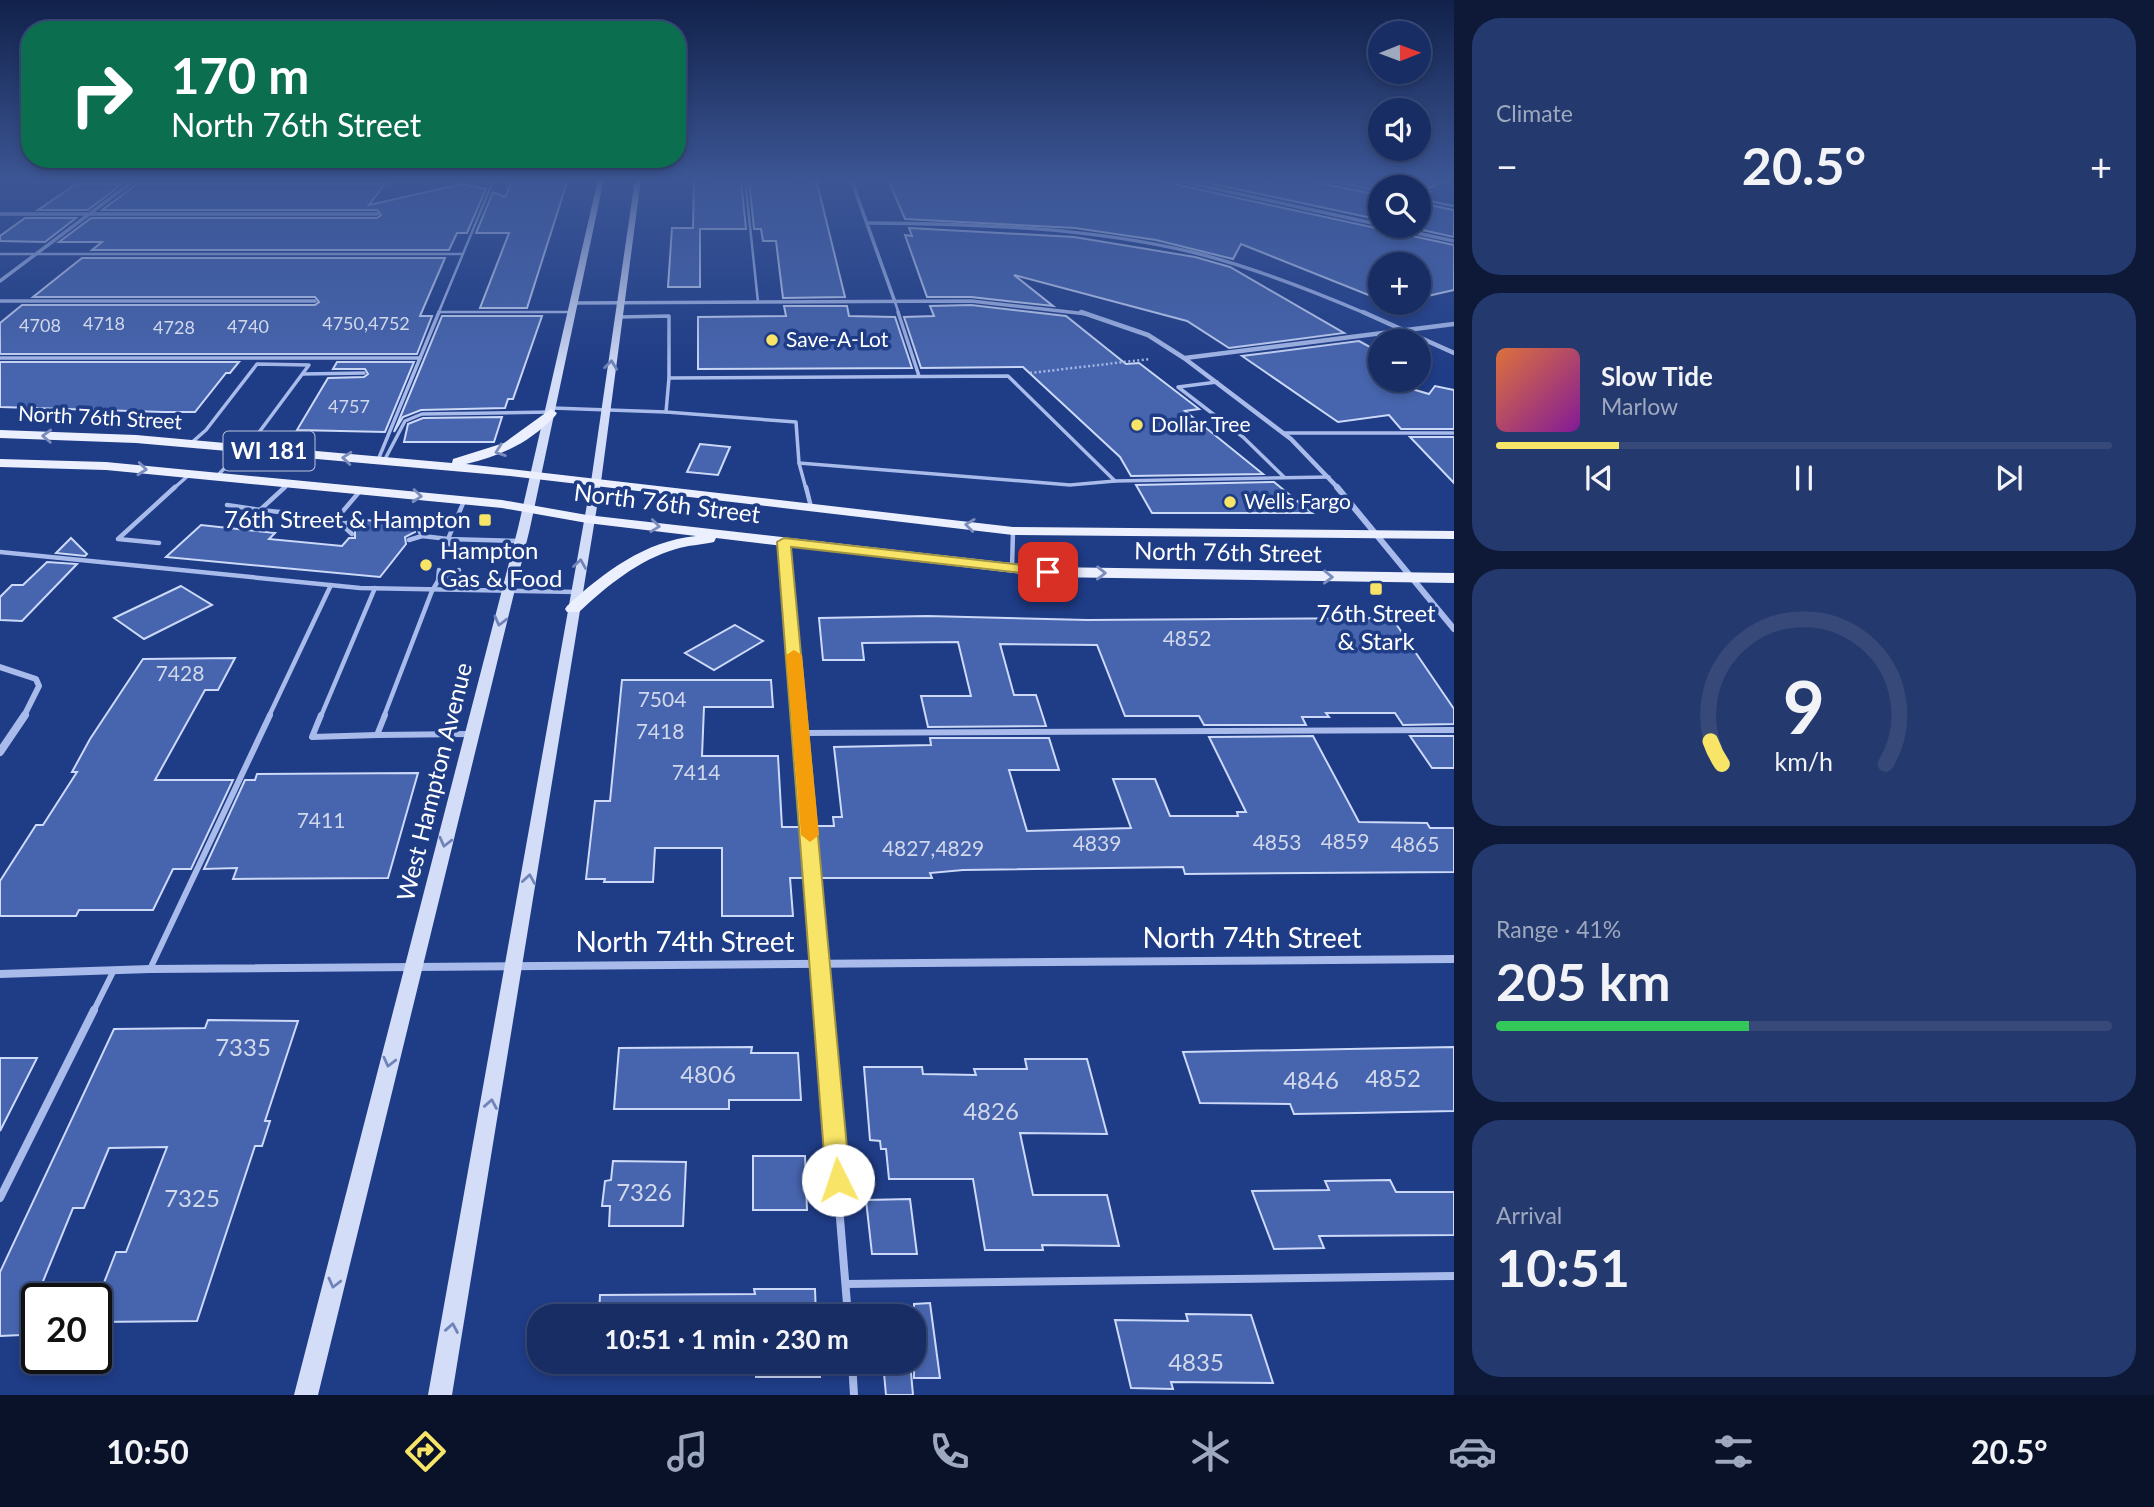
<!DOCTYPE html>
<meta charset="utf-8">
<style>
:root{--surface:#172d64;--page:#24396d;--text:#f1f3f6;--muted:#9ea8bf;--line:#364978;--accent:#f8e568}
body{margin:0;font-family:Lato,sans-serif;background:var(--page);color:var(--text);height:100vh;display:flex;flex-direction:column;font-size:26px;white-space:nowrap}
*{box-sizing:border-box;margin:0}
p{font-size:23px;color:var(--muted)}
.icon{flex:none;width:38px;height:38px;fill:none;stroke:currentColor;stroke-width:2;stroke-linecap:round;stroke-linejoin:round}
.map{position:relative;flex:1;overflow:hidden}
.sheet{display:flex;flex-direction:column;gap:18px;padding:18px;background:#0d1937;width:700px}
.sheet>*{flex:none}
.hud{position:absolute;left:21px;top:21px;width:665px;height:147px;border-radius:28px;box-shadow:0 4px 10px #0003,0 0 0 2px var(--line);background:#0b6e4f;color:#fff;overflow:hidden}
.needle{width:46px;rotate:89deg}
.tools{position:absolute;left:1368px;top:21px;display:grid;gap:14px}
.tools a{display:grid;place-items:center;width:63px;height:63px;border-radius:50%;background:var(--surface);box-shadow:0 4px 10px #0003,0 0 0 2px var(--line);font-size:35px}
.speed{position:absolute;left:21px;top:1283px;display:flex;gap:14px;font-size:35px;font-weight:700;text-align:center}
.speed>*{display:grid;place-content:center;width:91px;height:91px;border-radius:50%;background:var(--surface);box-shadow:0 4px 10px #0003,0 0 0 2px var(--line);line-height:1}
.speed .limit{border:4px solid #111;border-radius:10px;background:#fff;color:#111}
.pin{position:absolute;display:grid;place-items:center;width:60px;height:60px;color:#fff;margin:-30px;border-radius:14px;box-shadow:0 4px 10px #0006}
.me{position:absolute;width:77px;margin:-38px;rotate:356deg;stroke-linejoin:round;filter:drop-shadow(0 0 5px #0008)}
.turn{display:flex;align-items:center;gap:24px;height:147px;padding:0 35px;font-size:32px}
.turn .icon{width:91px;height:91px;stroke-width:2.5}
.turn b{display:block;font-size:49px;line-height:60px}
.big{font-size:52px;font-weight:700;line-height:1.1}
.sheet .tile{flex:1;display:flex;flex-direction:column;justify-content:center;gap:10px;min-width:0;padding:0 24px;border-radius:28px;background:var(--page)}
.sheet .dial{align-items:center;gap:0}
.dial svg{height:182px;overflow:visible;fill:none;stroke:var(--line);stroke-width:7;stroke-linecap:round;text-anchor:middle}
.dial text{fill:var(--text);stroke:none}
.song{display:flex;align-items:center;gap:21px}
.cover{width:84px;height:84px;border-radius:10px;background:linear-gradient(135deg,hsl(20 70% 55%),hsl(290 70% 35%))}
.played{height:7px;border-radius:4px;background:linear-gradient(90deg,var(--accent) 20%,var(--line) 20%)}
.keys{display:flex;justify-content:space-around;direction:ltr}
.heat{display:flex;justify-content:space-between;align-items:center;font-size:38px;direction:ltr}
.charge{height:10px;border-radius:5px;background:linear-gradient(90deg,#34c759 41%,var(--line) 0)}
.trip{position:absolute;left:527px;top:1304px;width:399px;height:70px;border-radius:28px;background:var(--surface);box-shadow:0 4px 10px #0003,0 0 0 2px var(--line);font-weight:700;line-height:70px;text-align:center}
.dock{display:flex;height:112px;justify-content:space-around;align-items:center;background:#091228;color:var(--muted)}
.dock .icon{width:49px;height:49px}
.dock .on{color:var(--accent)}
.dock b{font-size:32px;color:var(--text)}
main{display:flex;flex:1;min-height:0}
.map>svg:first-child{display:block}
</style>
<main>
<div class="map">
<svg width="1454" height="1395" viewBox="0 0 1454 1395">
<rect width="100%" height="100%" fill="#1f3c86"/>
<g fill="#4765ae" stroke="#ccd9f8" stroke-width="2">
<polygon points="513,179 568,179 527,308 480,308 509,233 476,233 493,192 505,197"/>
<polygon points="694,179 741,180 746,229 700,229 700,287 668,287 672,228 693,228"/>
<polygon points="816,179 845,297 783,298 776,241 763,241 761,229 754,229 749,180"/>
<polygon points="930,179 1166,179 1169,183 1454,245 1454,290 1419,298 1419,264 1381,264 1381,300 1241,244 1233,259 1156,240 1075,228 905,219 890,184 893,183 892,180"/>
<polygon points="1189,179 1316,179 1319,183 1381,195 1381,220"/>
<polygon points="1338,179 1448,179 1423,191 1430,192 1423,196 1419,195 1419,187 1382,187"/>
<polygon points="76,184 122,184 88,210 38,210"/>
<polygon points="137,184 385,184 369,205 462,184 486,189 467,233 457,233 449,250 92,250 102,242 59,242 91,218 377,218 381,215 377,210 102,210"/>
<polygon points="1419,203 1454,210 1454,237 1404,226 1419,226"/>
<polygon points="25,218 76,218 45,242 0,241 0,236"/>
<polygon points="909,228 1074,237 1195,257 1230,267 1344,333 1229,348 1187,321 1014,275 1053,306 971,297 927,297 905,235 912,236"/>
<polygon points="82,258 445,258 420,316 432,316 417,354 0,354 0,323 22,305 315,305 319,302 315,297 33,297"/>
<polygon points="971,305 1066,316 1126,364 1139,363 1199,409 1185,411 1263,474 1131,476 1120,457 1023,367 921,368 904,317 934,316 930,306"/>
<polygon points="784,306 847,306 849,316 895,317 912,368 698,369 698,317 786,316"/>
<polygon points="442,316 542,316 513,399 508,399 505,408 421,410 403,417 394,432"/>
<polygon points="1359,341 1381,353 1381,380 1429,394 1435,386 1454,390 1454,429 1401,429 1389,415 1338,422 1242,356"/>
<polygon points="0,362 239,362 230,373 226,373 195,412 163,412 0,407"/>
<polygon points="337,362 414,362 385,432 297,430 328,378 364,377 368,374 365,369 333,369"/>
<polygon points="502,417 494,442 404,442 408,424 423,418"/>
<polygon points="1410,437 1454,437 1454,483"/>
<polygon points="700,444 730,447 718,475 687,472"/>
<polygon points="1274,482 1312,513 1152,513 1136,485"/>
<polygon points="366,520 414,525 415,532 405,537 406,544 380,577 166,557 201,525 275,533 269,539 342,546 349,538 355,538 355,530 365,526"/>
<polygon points="71,538 87,554 85,556 56,553"/>
<polygon points="47,562 77,564 22,621 0,620 0,597 12,585 23,585"/>
<polygon points="181,586 212,605 144,639 114,618"/>
<polygon points="927,616 1087,620 1392,618 1454,709 1454,724 1403,725 1395,713 1326,713 1329,717 1302,717 1306,725 1204,725 1199,716 1125,716 1097,645 1000,644 1014,695 1036,695 1046,726 928,727 921,696 971,696 958,642 862,643 864,660 823,660 819,618"/>
<polygon points="735,625 763,641 714,670 685,653"/>
<polygon points="235,658 218,690 205,690 155,780 233,780 191,869 173,869 153,910 79,910 76,916 0,916 0,881 36,825 43,825 77,772 72,772 90,739 143,659"/>
<polygon points="622,680 771,680 773,707 704,707 702,756 778,756 782,827 802,827 806,878 790,878 793,916 722,916 722,848 655,848 653,882 604,882 605,879 586,879 595,801 610,801"/>
<polygon points="1313,736 1359,822 1427,823 1430,828 1454,828 1454,872 1185,874 1183,867 963,870 930,873 932,878 817,878 813,826 834,826 833,817 842,817 834,747 931,745 930,738 1049,738 1059,770 1009,770 1027,831 1131,828 1113,779 1155,779 1170,816 1238,816 1237,812 1246,812 1209,737"/>
<polygon points="1410,736 1454,736 1454,768 1432,768"/>
<polygon points="418,773 388,878 233,879 237,868 204,869 245,780 255,780 257,774"/>
<polygon points="208,1020 298,1021 265,1121 270,1121 262,1146 255,1146 197,1321 96,1322 96,1303 116,1252 126,1252 167,1147 109,1148 84,1208 73,1208 21,1335 0,1336 0,1272 114,1029 205,1028"/>
<polygon points="752,1047 751,1053 798,1053 801,1100 729,1100 729,1109 614,1109 619,1048"/>
<polygon points="1454,1047 1454,1111 1356,1113 1294,1114 1290,1104 1200,1103 1183,1052"/>
<polygon points="0,1058 37,1058 0,1131"/>
<polygon points="1025,1059 1087,1059 1107,1134 1020,1133 1033,1195 1107,1195 1119,1246 1042,1245 1043,1250 985,1250 973,1179 889,1179 886,1149 881,1149 880,1141 870,1140 864,1067 922,1067 923,1074 976,1075 974,1069 1027,1069"/>
<polygon points="753,1156 805,1156 807,1210 753,1210"/>
<polygon points="613,1161 686,1162 683,1226 609,1226 610,1206 602,1206 605,1181 611,1180"/>
<polygon points="1390,1180 1396,1192 1454,1192 1454,1235 1319,1236 1324,1248 1274,1249 1252,1191 1329,1190 1325,1181"/>
<polygon points="910,1199 917,1254 872,1254 866,1200"/>
<polygon points="754,1289 815,1289 816,1316 599,1316 600,1295 755,1294"/>
<polygon points="930,1303 940,1378 914,1378 914,1304"/>
<polygon points="1186,1314 1251,1315 1273,1383 1171,1382 1173,1389 1131,1388 1115,1320 1188,1321"/>
<polygon points="596,1362 819,1362 820,1377 756,1377 756,1371 595,1372"/>
<polygon points="883,1362 910,1362 913,1395 886,1395"/>
</g>
<g fill="none" stroke-linecap="round" stroke-linejoin="round">
<polyline stroke="#a8bbea" stroke-width="2.5" stroke-dasharray="2 2.5" stroke-linecap="butt" points="1030,373 1150,359"/>
<g stroke="#a8bbea" stroke-width="2.5">
<polyline points="745,179 758,302"/>
<polyline points="1320,179 1381,191"/>
<polyline points="0,180 493,180"/>
<polyline points="1419,199 1454,206"/>
<polyline points="0,254 462,254"/>
<polyline points="895,302 899,314"/>
<polyline points="439,312 574,312"/>
<polyline points="438,314 494,179"/>
</g>
<g stroke="#a8bbea" stroke-width="3.5">
<polyline points="898,312 919,376"/>
<polyline points="0,358 420,358"/>
<polyline points="303,374 364,373"/>
<polyline points="1217,382 1178,387 1243,437 1284,477"/>
<polyline points="552,408 666,412 796,422 799,463 1070,485 1115,481 1008,376 669,378 669,316 619,317"/>
<polyline points="666,412 669,378"/>
<polyline points="1283,433 1454,433"/>
<polyline points="190,444 206,430 257,364 309,365 257,435 216,477"/>
<polyline points="378,460 439,312"/>
<polyline points="384,461 405,421 422,414 551,412"/>
<polyline points="799,463 806,489"/>
<polyline points="1115,481 1329,477"/>
<polyline points="173,489 190,474"/>
<polyline points="283,489 288,484"/>
</g>
<g stroke="#a8bbea" stroke-width="4.5">
<polyline points="285,487 260,510 300,514"/>
<polyline points="806,487 811,507"/>
<polyline points="360,491 332,524 362,522"/>
<polyline points="464,501 448,539 521,541"/>
<polyline points="227,505 260,510"/>
<polyline points="342,525 352,534"/>
<polyline points="418,528 422,536 448,539 451,546 465,554"/>
<polyline points="409,540 422,536"/>
<polyline points="784,542 798,716"/>
<polyline points="159,543 118,539 175,487"/>
<polyline points="0,552 360,588 576,592"/>
<polyline points="1012,569 1013,531"/>
<polyline points="438,581 439,570"/>
<polyline points="269,716 331,585"/>
<polyline points="321,716 375,588"/>
<polyline points="384,716 432,591 438,581 459,570"/>
</g>
<g stroke="#a8bbea" stroke-width="6">
<polyline points="321,715 312,737 377,735"/>
<polyline points="385,715 377,735 469,734"/>
<polyline points="798,715 823,1012"/>
<polyline points="801,733 1454,730"/>
<polyline points="150,969 270,715"/>
<polyline points="93,1012 114,970"/>
</g>
<g stroke="#a8bbea" stroke-width="8">
<polyline points="823,1010 848,1316"/>
<polyline points="0,1198 94,1010"/>
<polyline points="846,1284 1454,1276"/>
<polyline points="852,1362 854,1395"/>
</g>
<g stroke="#a8bbea" stroke-width="3.5">
<polyline points="851,179 895,302"/>
<polyline points="1170,179 1381,225"/>
<polyline points="0,214 377,214"/>
<path d="M 868,223 C 978,224 1089,227 1196,253 C 1255,268 1311,290 1367,314"/>
<polyline points="1384,226 1454,241"/>
<polyline points="0,281 136,179"/>
<polyline points="0,301 315,301"/>
<polyline points="576,303 971,301 1087,314"/>
</g>
<g stroke="#a8bbea" stroke-width="4.5">
<polyline points="1081,312 1148,335 1184,358 1291,439 1339,489"/>
<polyline points="1363,312 1454,353"/>
<polyline points="1185,358 1454,324"/>
</g>
<g stroke="#a8bbea" stroke-width="6">
<polyline points="1337,487 1454,629"/>
<polyline points="0,667 36,679 39,686 24,716"/>
</g>
<g stroke="#a8bbea" stroke-width="8">
<polyline points="0,752 25,715"/>
<polyline points="0,974 150,969 1454,959"/>
</g>
<g fill="#d3ddf8" fill-rule="evenodd">
<polygon points="598,179 604,179 530,528 318,1395 294,1395 518,528"/>
<polygon points="635,179 641,179 601,482 452,1395 428,1395 591,482"/>
</g>
<g fill="#ecf0fe" fill-rule="evenodd">
<path d="M 551,409 L 557,413 L 555,416 C 530,442 502,456 466,464 L 1013,527 L 1454,531 L 1454,539 L 1013,535 L 510,476 L 136,443 L 0,438 L 0,430 L 136,435 L 452,463 L 453,459 L 504,443 Z"/>
<path d="M 0,459 L 106,462 L 502,500 L 587,515 L 1047,567 L 1454,573 L 1454,583 L 1047,577 L 716,538 L 714,542 C 701,545 688,545 676,549 C 638,560 607,586 579,612 L 567,612 L 565,609 L 567,606 C 604,572 645,541 696,536 L 587,523 L 502,508 L 106,470 L 0,467 Z"/>
</g>
</g>
<defs><path id="oneway-chevron" d="M-2-3.5L2.5 0L-2 3.5" fill="none" stroke-width="1.6" stroke-linecap="round" stroke-linejoin="round" transform="scale(1.75)"/></defs>
<g stroke="#7084b9">
<use href="#oneway-chevron" transform="translate(611 365) rotate(-83)"/>
<use href="#oneway-chevron" transform="translate(580 564) rotate(-81)"/>
<use href="#oneway-chevron" transform="translate(500 621) rotate(104)"/>
<use href="#oneway-chevron" transform="translate(445 842) rotate(104)"/>
<use href="#oneway-chevron" transform="translate(529 879) rotate(-81)"/>
<use href="#oneway-chevron" transform="translate(389 1062) rotate(104)"/>
<use href="#oneway-chevron" transform="translate(491 1104) rotate(-80)"/>
<use href="#oneway-chevron" transform="translate(334 1283) rotate(104)"/>
<use href="#oneway-chevron" transform="translate(452 1328) rotate(-80)"/>
</g>
<g stroke="#7b8dbc">
<use href="#oneway-chevron" transform="translate(47 436) rotate(-178)"/>
<use href="#oneway-chevron" transform="translate(500 451) rotate(160)"/>
<use href="#oneway-chevron" transform="translate(347 458) rotate(-175)"/>
<use href="#oneway-chevron" transform="translate(142 469) rotate(6)"/>
<use href="#oneway-chevron" transform="translate(417 496) rotate(5)"/>
<use href="#oneway-chevron" transform="translate(970 525) rotate(-173)"/>
<use href="#oneway-chevron" transform="translate(655 526) rotate(7)"/>
<use href="#oneway-chevron" transform="translate(1101 573) rotate(1)"/>
<use href="#oneway-chevron" transform="translate(1328 577) rotate(1)"/>
</g>
<linearGradient id="sky" x2="0" y2="1"><stop stop-color="#11214a"/><stop offset="0.48" stop-color="#3c5695"/><stop offset="1" stop-color="#3c5695" stop-opacity="0"/></linearGradient>
<rect width="1454" height="374" fill="url(#sky)"/>
<polygon fill="#f8e568" stroke="#a19544" stroke-width="2" points="784,538 1048,568 1054,572 1048,576 791,547 850,1180 846,1188 838,1191 829,1188 826,1180 777,542"/>
<polygon fill="#f59e0b" points="794,650 802,655 819,835 810,842 801,835 786,655"/>
<g fill="#f8e568" stroke="#1f3c86" stroke-width="2.5">
<circle cx="772" cy="340" r="7"/>
<circle cx="1137" cy="425" r="7"/>
<circle cx="1230" cy="502" r="7"/>
<rect x="478" y="513" width="14" height="14" rx="3.5"/>
<circle cx="426" cy="565" r="7"/>
<rect x="1369" y="582" width="14" height="14" rx="3.5"/>
</g>
<g text-anchor="middle" stroke-width="7" stroke-linejoin="round" paint-order="stroke">
<g font-size="18" fill="#d1d8eb">
<text x="104" y="330">4718</text>
<text x="366" y="330">4750,4752</text>
<text x="40" y="332">4708</text>
<text x="248" y="333">4740</text>
<text x="174" y="334">4728</text>
<text x="349" y="413">4757</text>
</g>
<g font-size="21" fill="#fff" stroke="#1f3c86" text-anchor="start">
<text x="786" y="347">Save-A-Lot</text>
<text x="1151" y="432">Dollar Tree</text>
<text x="1244" y="509">Wells Fargo</text>
</g>
<g font-size="21" fill="#fff" stroke="#1f3c86">
<text transform="translate(100 418) rotate(3)" y="7">North 76th Street</text>
</g>
<g font-size="21" fill="#d1d8eb">
<text x="1187" y="646">4852</text>
<text x="180" y="681">7428</text>
<text x="662" y="707">7504</text>
<text x="660" y="739">7418</text>
<text x="696" y="780">7414</text>
<text x="321" y="828">7411</text>
<text x="1345" y="849">4859</text>
<text x="1277" y="850">4853</text>
<text x="1097" y="851">4839</text>
<text x="1415" y="852">4865</text>
<text x="933" y="856">4827,4829</text>
</g>
<rect fill="#1f3c86" stroke="#bcc4db" stroke-width="2" x="223.5" y="431.5" width="91" height="39" rx="5"/>
<g font-size="23" font-weight="bold" fill="#fff">
<text x="269" y="459">WI 181</text>
</g>
<g font-size="24" fill="#fff" stroke="#1f3c86">
<text transform="translate(667 504) rotate(7)" y="8">North 76th Street</text>
<text transform="translate(1228 553) rotate(1)" y="8">North 76th Street</text>
<text transform="translate(435 782) rotate(-76)" y="8">West Hampton Avenue</text>
</g>
<g font-size="24" fill="#fff" stroke="#1f3c86" text-anchor="end">
<text x="471" y="528">76th Street &amp; Hampton</text>
<text x="440" y="559" text-anchor="start">Hampton<tspan x="440" dy="28">Gas &amp; Food</tspan></text>
<text x="1376" y="622" text-anchor="middle">76th Street<tspan x="1376" dy="28">&amp; Stark</tspan></text>
</g>
<g font-size="24" fill="#d1d8eb">
<text x="243" y="1056">7335</text>
<text x="708" y="1083">4806</text>
<text x="1393" y="1087">4852</text>
<text x="1311" y="1089">4846</text>
<text x="991" y="1120">4826</text>
<text x="644" y="1201">7326</text>
<text x="192" y="1207">7325</text>
<text x="1196" y="1371">4835</text>
</g>
<g font-size="28" fill="#fff" stroke="#1f3c86">
<text x="1252" y="948">North 74th Street</text>
<text x="685" y="952">North 74th Street</text>
</g>
</g>
</svg>
<div class="tools">
<a><svg class="needle" viewBox="-14 -14 28 28"><path d="M0-13l5 13h-10z" fill="#e53935"/><path d="M0 13l5-13h-10z" fill="#9ea8bf"/></svg></a>
<a><svg class="icon" aria-label="sound" viewBox="0 0 24 24"><path d="M4 9h4l5-4v14l-5-4H4zM17 9q2 3 0 6"/></svg></a>
<a><svg class="icon" aria-label="search" viewBox="0 0 24 24"><circle cx="10" cy="10" r="6"/><path d="M15 15l6 6"/></svg></a>
<a>+</a>
<a>−</a>
</div>
<div class="speed"><div class="limit">20</div></div>
<div class="pin" style="left:1048px;top:572px;background:#d93025"><svg class="icon" aria-label="arrive" viewBox="0 0 24 24"><path d="M6 21V4h12l-3 4 3 4H6"/></svg></div>
<svg class="me" style="left:838px;top:1180px" viewBox="-20 -20 40 40"><circle r="19" fill="#fff"/><path d="M0-13L10 11 0 6-10 11z" fill="#f8e568"/></svg>
<div class="trip">10:51 · 1 min · 230 m</div>
<div class="hud">
<div class="turn"><svg class="icon" aria-label="right" viewBox="0 0 24 24"><path d="M7 20v-9h11M14 6l5 5-5 5"/></svg><div><b>170 m</b>North 76th Street</div></div>
</div>
</div>
<section class="sheet">
<div class="tile"><p>Climate</p>
<div class="heat"><a>−</a><b class="big">20.5°</b><a>+</a></div>
</div>
<div class="tile">
<div class="song"><i class="cover"></i><div><b>Slow Tide</b><p>Marlow</p></div></div>
<div class="played"></div>
<div class="keys"><svg class="icon" aria-label="previous" viewBox="0 0 24 24"><path d="M18 5L8 12l10 7zM5 5v14"/></svg><svg class="icon" aria-label="pause" viewBox="0 0 24 24"><path d="M8 5v14M16 5v14"/></svg><svg class="icon" aria-label="next" viewBox="0 0 24 24"><path d="M6 5l10 7-10 7zM19 5v14"/></svg></div>
</div>
<div class="tile dial"><svg viewBox="0 0 100 80">
<path d="M14 69A42 42 0 1 1 86 69"/>
<path d="M14 69A42 42 0 0 1 9 59" stroke="#f8e568"/>
<text x="50" y="56" font-size="32" font-weight="700">9</text>
<text x="50" y="72" font-size="11">km/h</text>
</svg></div>
<div class="tile"><p>Range · 41%</p><b class="big">205 km</b><div class="charge"></div></div>
<div class="tile"><p>Arrival</p><b class="big">10:51</b></div>
</section>
</main>
<nav class="dock">
<b>10:50</b>
<svg class="icon on" aria-label="directions" viewBox="0 0 24 24"><path d="M12 3l9 9-9 9-9-9zM9 14v-3h6M13 9l2 2-2 2"/></svg>
<svg class="icon" aria-label="music" viewBox="0 0 24 24"><path d="M9 18V5l10-2v13"/><circle cx="6" cy="18" r="3"/><circle cx="16" cy="16" r="3"/></svg>
<svg class="icon" aria-label="phone" viewBox="0 0 24 24"><path d="M5 4h4l2 5-3 2q2 4 5 5l2-3 5 2v4C11 20 4 13 5 4z"/></svg>
<svg class="icon" aria-label="climate" viewBox="0 0 24 24"><path d="M12 3v18M4 7l16 10M4 17L20 7"/></svg>
<svg class="icon" aria-label="car" viewBox="0 0 24 24"><path d="M5 17H2v-5l4-1 3-4h7l3 4 3 1v5h-3M9 17h6M6 11h13"/><circle cx="7" cy="17" r="2"/><circle cx="17" cy="17" r="2"/></svg>
<svg class="icon" aria-label="filters" viewBox="0 0 24 24"><path d="M4 7h16M4 17h16"/><circle cx="9" cy="7" r="2"/><circle cx="15" cy="17" r="2"/></svg>
<b>20.5°</b>
</nav>
